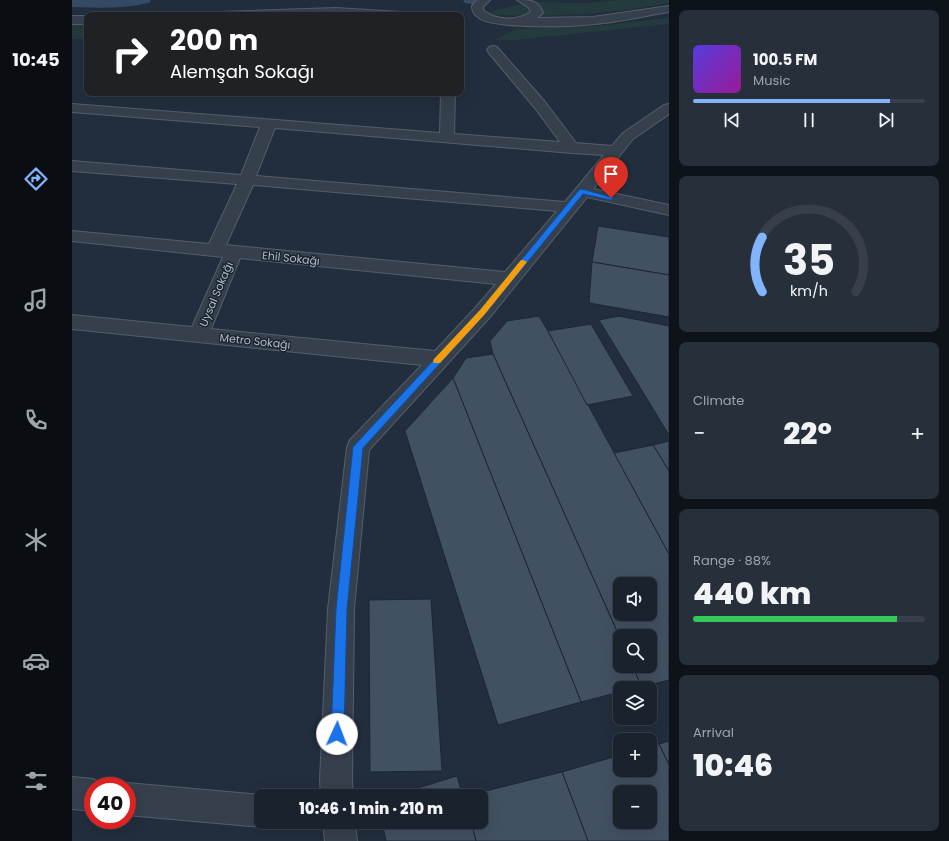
<!DOCTYPE html>
<meta charset="utf-8">
<style>
:root{--surface:#1a222e;--page:#272f3a;--text:#f1f3f6;--muted:#9fa4aa;--line:#383f4a;--accent:#82b4fd}
body{margin:0;font-family:Poppins,sans-serif;background:var(--page);color:var(--text);height:100vh;display:flex;flex-direction:column;font-size:15px;white-space:nowrap}
*{box-sizing:border-box;margin:0}
p{font-size:13px;color:var(--muted)}
.icon{flex:none;width:22px;height:22px;fill:none;stroke:currentColor;stroke-width:2;stroke-linecap:round;stroke-linejoin:round}
.map{position:relative;flex:1;overflow:hidden}
.panel{display:flex;flex-direction:column;gap:10px;padding:10px;background:#0e1319;width:280px}
.panel>*{flex:none}
.top-card{position:absolute;left:12px;top:12px;width:380px;height:84px;border-radius:8px;box-shadow:0 4px 16px #0002,0 0 0 1px var(--line);background:#202124;color:#fff;overflow:hidden}
.buttons{position:absolute;left:541px;top:577px;display:grid;gap:8px}
.buttons a{display:grid;place-items:center;width:44px;height:44px;border-radius:8px;background:var(--surface);box-shadow:0 4px 16px #0002,0 0 0 1px var(--line);font-size:20px}
.speed{position:absolute;left:12px;top:777px;display:flex;gap:8px;font-size:20px;font-weight:700;text-align:center}
.speed>*{display:grid;place-content:center;width:52px;height:52px;border-radius:50%;background:var(--surface);box-shadow:0 4px 16px #0002,0 0 0 1px var(--line);line-height:1}
.speed .limit{border:6px solid #d22;background:#fff;color:#111}
.pin{position:absolute;display:grid;place-items:center;width:34px;height:34px;color:#fff;margin:-41px -17px;border-radius:50% 50% 50% 0;rotate:-45deg;box-shadow:0 0 4px #0007}
.pin .icon{rotate:45deg}
.me{position:absolute;width:44px;margin:-22px;rotate:2deg;stroke-linejoin:round;filter:drop-shadow(0 0 3px #0008)}
.turn{display:flex;align-items:center;gap:14px;height:84px;padding:0 20px;font-size:18px}
.turn .icon{width:52px;height:52px;stroke-width:2.5}
.turn b{display:block;font-size:28px;line-height:34px}
.big{font-size:30px;font-weight:800;line-height:1.1}
.panel .tile{flex:1;display:flex;flex-direction:column;justify-content:center;gap:6px;min-width:0;padding:0 14px;border-radius:8px;background:var(--page)}
.panel .dial{align-items:center;gap:0}
.dial svg{height:104px;overflow:visible;fill:none;stroke:var(--line);stroke-width:7;stroke-linecap:round;text-anchor:middle}
.dial text{fill:var(--text);stroke:none}
.song{display:flex;align-items:center;gap:12px}
.cover{width:48px;height:48px;border-radius:6px;background:linear-gradient(135deg,hsl(250 70% 55%),hsl(300 70% 35%))}
.played{height:4px;border-radius:2px;background:linear-gradient(90deg,var(--accent) 85%,var(--line) 85%)}
.keys{display:flex;justify-content:space-around;direction:ltr}
.heat{display:flex;justify-content:space-between;align-items:center;font-size:22px;direction:ltr}
.charge{height:6px;border-radius:3px;background:linear-gradient(90deg,#34c759 88%,var(--line) 0)}
.trip{position:absolute;left:182px;top:789px;width:234px;height:40px;border-radius:8px;background:var(--surface);box-shadow:0 4px 16px #0002,0 0 0 1px var(--line);font-weight:800;line-height:40px;text-align:center}
main{display:flex;flex:1;min-height:0}
.tabs{display:flex;flex-direction:column;width:72px;justify-content:space-around;align-items:center;background:#0a0e12;color:var(--muted)}
.tabs .icon{width:28px;height:28px}
.tabs .current{color:var(--accent)}
.tabs b{font-size:18px;color:var(--text)}
.map>svg:first-child{display:block}
</style>
<main>
<nav class="tabs">
<b>10:45</b>
<svg class="icon current" aria-label="directions" viewBox="0 0 24 24"><path d="M12 3l9 9-9 9-9-9zM9 14v-3h6M13 9l2 2-2 2"/></svg>
<svg class="icon" aria-label="music" viewBox="0 0 24 24"><path d="M9 18V5l10-2v13"/><circle cx="6" cy="18" r="3"/><circle cx="16" cy="16" r="3"/></svg>
<svg class="icon" aria-label="phone" viewBox="0 0 24 24"><path d="M5 4h4l2 5-3 2q2 4 5 5l2-3 5 2v4C11 20 4 13 5 4z"/></svg>
<svg class="icon" aria-label="climate" viewBox="0 0 24 24"><path d="M12 3v18M4 7l16 10M4 17L20 7"/></svg>
<svg class="icon" aria-label="car" viewBox="0 0 24 24"><path d="M5 17H2v-5l4-1 3-4h7l3 4 3 1v5h-3M9 17h6M6 11h13"/><circle cx="7" cy="17" r="2"/><circle cx="17" cy="17" r="2"/></svg>
<svg class="icon" aria-label="filters" viewBox="0 0 24 24"><path d="M4 7h16M4 17h16"/><circle cx="9" cy="7" r="2"/><circle cx="15" cy="17" r="2"/></svg>
</nav>
<div class="map">
<svg width="597" height="841" viewBox="0 0 597 841">
<rect width="100%" height="100%" fill="#222e3d"/>
<g fill="#243b3e">
<path d="M 548,0 L 597,0 L 597,3 C 534,15 471,18 406,14 L 458,2 L 513,3 Z"/>
<polygon points="597,18 597,24 442,40 423,40 444,29 525,26"/>
<rect x="0" y="25" width="15" height="14"/>
</g>
<g fill="none" stroke-linecap="round" stroke-linejoin="round">
<g fill="#344a65" fill-rule="evenodd">
<path d="M 0,0 L 79,0 L 77,3 C 51,9 26,8 0,7 Z"/>
<polygon points="391,0 411,0 412,1 410,4 405,5 393,3"/>
</g>
</g>
<g fill="#425162" stroke="#1d2734" fill-rule="evenodd">
<polygon points="526,226 597,237 597,275 520,262"/>
<polygon points="520,262 597,275 597,317 517,303"/>
<path d="M 467,316 L 476,331 L 597,554 L 597,680 L 570,687 L 560,666 L 578,666 L 578,636 L 548,636 L 548,638 L 421,354 L 418,341 L 435,321 ZM 548,584 L 578,584 L 578,614 L 548,614 Z"/>
<polygon points="547,316 597,326 597,435 527,320"/>
<polygon points="519,324 561,396 515,405 476,331"/>
<polygon points="421,354 548,638 548,666 560,666 570,687 548,688 548,692 509,702 381,378 394,358"/>
<polygon points="381,378 509,702 426,725 333,431"/>
<polygon points="597,441 597,471 581,445"/>
<polygon points="581,445 597,471 597,554 542,453"/>
<polygon points="359,599 370,771 298,772 297,600"/>
<polygon points="597,741 597,765 587,744"/>
<path d="M 587,744 L 597,765 L 597,841 L 516,841 L 490,772 L 548,755 L 548,770 L 578,770 L 578,746 ZM 548,792 L 578,792 L 578,822 L 548,822 Z"/>
<polygon points="490,772 516,841 404,841 399,822 409,822 409,796 394,796"/>
<polygon points="385,776 391,796 320,796"/>
<polygon points="310,822 399,822 404,841 314,841"/>
</g>
<g fill="none" stroke-linecap="round" stroke-linejoin="round">
<defs>
<g id="minor">
<path d="M 405,0 L 418,0 L 411,7 L 411,10 C 424,21 445,21 459,12 L 456,7 L 445,0 C 458,0 467,0 471,13 L 465,18 L 521,17 L 597,6 L 597,12 C 572,16 547,22 522,24 C 500,27 423,29 407,18 C 402,15 400,11 400,6 Z"/>
<polygon points="264,8 329,12 333,13 335,15 142,15 144,13 148,12"/>
<rect x="0" y="16" width="15" height="8"/>
<path d="M 421,46 L 425,47 L 473,102 L 504,143 L 540,146 L 551,133 L 592,105 L 597,104 L 597,114 L 561,139 L 521,189 L 597,205 L 597,215 L 515,197 L 418,317 L 297,450 L 282,609 L 280,780 L 281,796 L 249,796 L 248,780 L 256,609 L 275,447 L 278,440 L 350,365 L 0,329 L 0,315 L 120,327 L 151,257 L 0,241 L 0,231 L 137,244 L 165,184 L 0,171 L 0,161 L 169,175 L 188,127 L 0,112 L 0,104 L 368,133 L 369,93 L 383,93 L 382,134 L 488,142 L 463,108 L 417,53 L 415,50 L 417,47 ZM 203,128 L 500,153 L 532,155 L 493,202 L 184,176 ZM 181,185 L 485,211 L 433,272 L 154,245 ZM 168,258 L 424,284 L 404,307 L 363,351 L 139,329 Z"/>
<polygon points="0,777 21,779 32,784 33,786 21,786 21,811 0,809"/>
<polygon points="55,783 189,795 191,796 189,796 189,822 200,822 189,827 55,815 55,786 48,786"/>
<polygon points="251,822 283,822 285,841 253,841"/>
</g>
</defs>
<use href="#minor" stroke="#545e6b" stroke-width="2"/>
<use href="#minor" fill="#36404d" fill-rule="evenodd"/>
</g>
<polygon fill="#1a73e8" stroke="#114b97" points="510,189 542,198 539,200 511,194 413,314 291,448 275,609 272,734 270,738 265,740 261,738 259,734 264,609 281,447 408,310 507,190"/>
<polygon fill="#f59e0b" points="449,260 451,260 455,262 413,314 368,363 362,363 361,361 362,359 408,310"/>
<g text-anchor="middle" stroke-width="3" stroke-linejoin="round" paint-order="stroke">
<g font-size="11" fill="#b1bbc9" stroke="#1b2532">
<text transform="translate(219 258) rotate(6)" y="4">Ehil Sokağı</text>
<text transform="translate(144 294) rotate(-67)" y="4">Uysal Sokağı</text>
<text transform="translate(183 341) rotate(6)" y="4">Metro Sokağı</text>
</g>
</g>
</svg>
<div class="buttons">
<a><svg class="icon" aria-label="sound" viewBox="0 0 24 24"><path d="M4 9h4l5-4v14l-5-4H4zM17 9q2 3 0 6"/></svg></a>
<a><svg class="icon" aria-label="search" viewBox="0 0 24 24"><circle cx="10" cy="10" r="6"/><path d="M15 15l6 6"/></svg></a>
<a><svg class="icon" aria-label="layers" viewBox="0 0 24 24"><path d="M12 4l9 5-9 5-9-5zM3 14l9 5 9-5"/></svg></a>
<a>+</a>
<a>−</a>
</div>
<div class="speed"><div class="limit">40</div></div>
<div class="pin" style="left:539px;top:198px;background:#d93025"><svg class="icon" aria-label="arrive" viewBox="0 0 24 24"><path d="M6 21V4h12l-3 4 3 4H6"/></svg></div>
<svg class="me" style="left:265px;top:734px" viewBox="-20 -20 40 40"><circle r="19" fill="#fff"/><path d="M0-13L10 11 0 6-10 11z" fill="#1a73e8"/></svg>
<div class="trip">10:46 · 1 min · 210 m</div>
<div class="top-card">
<div class="turn"><svg class="icon" aria-label="right" viewBox="0 0 24 24"><path d="M7 20v-9h11M14 6l5 5-5 5"/></svg><div><b>200 m</b>Alemşah Sokağı</div></div>
</div>
</div>
<section class="panel">
<div class="tile">
<div class="song"><i class="cover"></i><div><b>100.5 FM</b><p>Music</p></div></div>
<div class="played"></div>
<div class="keys"><svg class="icon" aria-label="previous" viewBox="0 0 24 24"><path d="M18 5L8 12l10 7zM5 5v14"/></svg><svg class="icon" aria-label="pause" viewBox="0 0 24 24"><path d="M8 5v14M16 5v14"/></svg><svg class="icon" aria-label="next" viewBox="0 0 24 24"><path d="M6 5l10 7-10 7zM19 5v14"/></svg></div>
</div>
<div class="tile dial"><svg viewBox="0 0 100 80">
<path d="M14 69A42 42 0 1 1 86 69"/>
<path d="M14 69A42 42 0 0 1 14 27" stroke="#82b4fd"/>
<text x="50" y="56" font-size="32" font-weight="700">35</text>
<text x="50" y="72" font-size="11">km/h</text>
</svg></div>
<div class="tile"><p>Climate</p>
<div class="heat"><a>−</a><b class="big">22°</b><a>+</a></div>
</div>
<div class="tile"><p>Range · 88%</p><b class="big">440 km</b><div class="charge"></div></div>
<div class="tile"><p>Arrival</p><b class="big">10:46</b></div>
</section>
</main>
